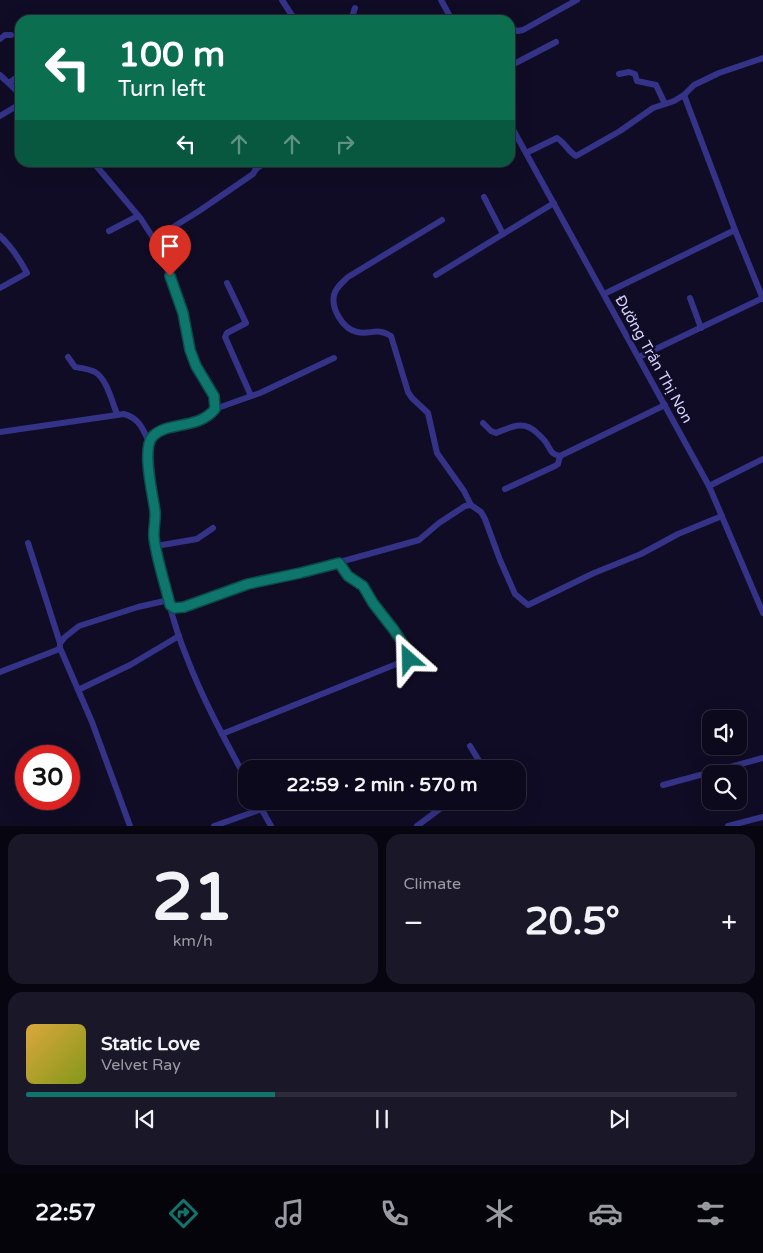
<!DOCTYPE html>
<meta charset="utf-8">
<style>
:root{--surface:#0c091c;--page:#1a1729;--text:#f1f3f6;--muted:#9a9aa3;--line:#2c2a3b;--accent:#0f766e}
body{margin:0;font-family:"Varela Round",sans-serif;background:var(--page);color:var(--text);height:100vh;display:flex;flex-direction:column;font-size:19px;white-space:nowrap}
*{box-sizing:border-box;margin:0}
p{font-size:16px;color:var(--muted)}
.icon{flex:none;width:28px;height:28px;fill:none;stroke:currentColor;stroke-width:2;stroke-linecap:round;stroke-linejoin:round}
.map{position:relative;height:826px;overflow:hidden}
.details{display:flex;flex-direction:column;gap:8px;padding:8px;background:#07050f;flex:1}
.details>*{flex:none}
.hud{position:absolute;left:15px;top:15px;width:500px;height:152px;border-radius:15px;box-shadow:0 5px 20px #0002,0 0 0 1px var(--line);background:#0b6e4f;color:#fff;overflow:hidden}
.tools{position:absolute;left:702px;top:710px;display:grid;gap:10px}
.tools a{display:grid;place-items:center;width:45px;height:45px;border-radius:10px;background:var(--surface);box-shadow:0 5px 20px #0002,0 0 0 1px var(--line);font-size:25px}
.speed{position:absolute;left:15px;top:745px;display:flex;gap:10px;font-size:25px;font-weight:700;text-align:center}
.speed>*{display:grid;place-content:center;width:65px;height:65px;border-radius:50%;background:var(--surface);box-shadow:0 5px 20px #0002,0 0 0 1px var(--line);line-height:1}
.speed .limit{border:8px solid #d22;background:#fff;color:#111}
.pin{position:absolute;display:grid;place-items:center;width:42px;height:42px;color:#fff;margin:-51px -21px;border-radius:50% 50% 50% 0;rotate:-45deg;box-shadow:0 0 5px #0007}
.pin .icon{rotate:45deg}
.me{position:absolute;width:55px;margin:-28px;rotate:335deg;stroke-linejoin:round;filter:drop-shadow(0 0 4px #0008)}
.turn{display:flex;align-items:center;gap:18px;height:105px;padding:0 20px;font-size:22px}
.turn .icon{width:65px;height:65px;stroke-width:2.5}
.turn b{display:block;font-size:35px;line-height:42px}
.lanes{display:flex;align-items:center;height:48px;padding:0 20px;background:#0003;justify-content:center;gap:25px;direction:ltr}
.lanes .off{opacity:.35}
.big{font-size:38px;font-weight:700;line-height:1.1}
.details .widget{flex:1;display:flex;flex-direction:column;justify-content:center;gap:8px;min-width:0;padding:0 18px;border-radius:15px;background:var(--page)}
.details .dial{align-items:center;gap:0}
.dial b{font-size:65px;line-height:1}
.song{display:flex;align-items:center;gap:15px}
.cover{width:60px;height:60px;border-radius:8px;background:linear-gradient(135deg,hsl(40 70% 55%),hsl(70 70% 35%))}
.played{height:5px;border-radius:2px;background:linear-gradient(90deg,var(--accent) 35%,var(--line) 35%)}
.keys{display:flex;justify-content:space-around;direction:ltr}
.heat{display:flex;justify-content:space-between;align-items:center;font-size:28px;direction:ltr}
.details .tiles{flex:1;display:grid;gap:8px;grid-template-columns:1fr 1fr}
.widget:last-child{grid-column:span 2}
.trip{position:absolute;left:238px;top:760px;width:288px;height:50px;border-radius:15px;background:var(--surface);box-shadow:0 5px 20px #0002,0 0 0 1px var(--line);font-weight:700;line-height:50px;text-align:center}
.tab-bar{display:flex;height:80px;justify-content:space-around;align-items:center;background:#05040b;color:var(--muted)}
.tab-bar .icon{width:35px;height:35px}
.tab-bar .on{color:var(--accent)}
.tab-bar b{font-size:22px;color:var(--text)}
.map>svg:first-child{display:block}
</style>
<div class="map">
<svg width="763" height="826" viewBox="0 0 763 826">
<rect width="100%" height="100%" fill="#100c25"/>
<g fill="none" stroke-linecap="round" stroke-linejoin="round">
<g stroke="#343388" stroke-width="6">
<polyline points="282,0 295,20"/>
<polyline points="441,0 452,20"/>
<polyline points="351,20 355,8"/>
<polyline points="510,29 518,31 523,30 577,0"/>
<polyline points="0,39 5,35 11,35"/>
<polyline points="510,66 556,42"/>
<polyline points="619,74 629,72 635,74 637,81 656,85 665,104"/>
<polyline points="0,75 20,94"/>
<polyline points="9,83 20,75"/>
<polyline points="684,95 735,230"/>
<polyline points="0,116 20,104"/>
<polyline points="510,124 709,486 763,613"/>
<path d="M 526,153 L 557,138 C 565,143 568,151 576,156 L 620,131 L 653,108 L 674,101 L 684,95 L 694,85 L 719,73 L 763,58"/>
<path d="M 93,162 L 141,219 L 159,247 L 183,313 L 190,350 L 196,366 L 215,396 L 215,409 L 208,417 L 160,431 L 153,436 L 149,442 L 148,455 L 155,521 L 154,536 C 162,577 171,619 187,658 C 203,700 225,740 246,779"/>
<polyline points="256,169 266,162"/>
<polyline points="484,197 503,234"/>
<path d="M 442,220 L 348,277 C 342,283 336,287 334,295 C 331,309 343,329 357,332 C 371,335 377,327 391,336 L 408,392 L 412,398 L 428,413 L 437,453 L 464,491 L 471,505"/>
<polyline points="109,231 138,216"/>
<path d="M 0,236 C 12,247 19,258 27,273 L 0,288"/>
<polyline points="154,239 199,211 253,174 256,169 253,162"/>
<polyline points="436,275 554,203"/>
<polyline points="227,283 246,323 227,333 225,337 251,396"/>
<polyline points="604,294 735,230 763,299"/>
<polyline points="690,298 701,328"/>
<path d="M 68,357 L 75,367 C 81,368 89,369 95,372 C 107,379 112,402 117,414"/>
<polyline points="639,357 763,298"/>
<polyline points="215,409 260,393 334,358"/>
<path d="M 483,423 L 491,431 L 496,433 C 511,427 523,420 536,432 C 540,436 544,439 547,444 C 551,451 551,454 560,456"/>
<path d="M 0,432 L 124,414 C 139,418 143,429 149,442"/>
<polyline points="709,486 763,459"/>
<polyline points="505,489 555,466 558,464 560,456 665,405"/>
<polyline points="28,543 60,643"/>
<polyline points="156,546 197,539 213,528"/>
<polyline points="170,605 174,608 184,607 247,584 311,570 419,540 439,523 465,506 471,505 481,512 485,519 500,560 515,594 528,605 594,573 641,554 678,534 722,516"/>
<polyline points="60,648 92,722 130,826"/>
<polyline points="0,672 57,650 60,648 60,643 65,637 79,626 138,607 169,600"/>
<polyline points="78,690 130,665 179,636"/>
<polyline points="222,734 409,659 409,653 394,629 373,603 363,587 348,576 339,563"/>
<polyline points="470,746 484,769"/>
<polyline points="663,785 763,758"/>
<polyline points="261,808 271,826"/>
<polyline points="214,826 259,810 261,807 258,801"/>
<path d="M 417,826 L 445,805 C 455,801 460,807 471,801"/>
<polyline points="728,826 763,817"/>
</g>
</g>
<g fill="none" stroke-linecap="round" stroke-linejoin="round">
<defs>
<path id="route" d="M 170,276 L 183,313 L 190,350 L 196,366 L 214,396 L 215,409 C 198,430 168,421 153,436 C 141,448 153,495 155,511 C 156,520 153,529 154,538 C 157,561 165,583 170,605 L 174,608 L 184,607 L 248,584 L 300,573 L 339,563 L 348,576 L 363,586 L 373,603 L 394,630 L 409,653 L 409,659"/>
</defs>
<use href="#route" stroke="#0a4d48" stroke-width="12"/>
<use href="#route" stroke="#0f766e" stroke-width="9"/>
</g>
<g text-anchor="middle" stroke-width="5" stroke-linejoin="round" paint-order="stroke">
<g font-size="15" fill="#d5d1ff" stroke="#100c25">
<text transform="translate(654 359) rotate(61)" y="5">Đường Trần Thị Non</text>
</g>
</g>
</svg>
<div class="tools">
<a><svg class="icon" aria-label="sound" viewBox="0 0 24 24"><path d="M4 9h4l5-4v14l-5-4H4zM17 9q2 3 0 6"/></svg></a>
<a><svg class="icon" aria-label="search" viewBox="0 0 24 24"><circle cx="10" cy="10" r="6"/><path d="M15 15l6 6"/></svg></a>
</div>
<div class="speed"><div class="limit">30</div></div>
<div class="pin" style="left:170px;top:276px;background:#d93025"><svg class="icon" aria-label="arrive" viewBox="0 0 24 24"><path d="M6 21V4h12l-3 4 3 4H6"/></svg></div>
<svg class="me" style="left:409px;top:659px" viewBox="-20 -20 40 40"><path d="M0-17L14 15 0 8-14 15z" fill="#0f766e" stroke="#fff" stroke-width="4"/></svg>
<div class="trip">22:59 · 2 min · 570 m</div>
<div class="hud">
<div class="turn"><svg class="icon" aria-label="left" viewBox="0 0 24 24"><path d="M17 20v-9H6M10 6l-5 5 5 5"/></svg><div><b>100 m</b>Turn left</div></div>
<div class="lanes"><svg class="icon" aria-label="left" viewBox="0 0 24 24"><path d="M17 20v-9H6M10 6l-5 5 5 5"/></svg><svg class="icon off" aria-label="ahead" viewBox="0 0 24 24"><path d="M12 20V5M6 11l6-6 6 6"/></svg><svg class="icon off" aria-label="ahead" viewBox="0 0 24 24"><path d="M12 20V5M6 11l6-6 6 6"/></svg><svg class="icon off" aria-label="right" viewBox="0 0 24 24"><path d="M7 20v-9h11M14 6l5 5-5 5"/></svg></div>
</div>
</div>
<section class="details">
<div class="tiles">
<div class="widget dial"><b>21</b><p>km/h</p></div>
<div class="widget"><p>Climate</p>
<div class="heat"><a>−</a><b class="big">20.5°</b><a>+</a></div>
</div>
<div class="widget">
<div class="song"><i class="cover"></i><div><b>Static Love</b><p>Velvet Ray</p></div></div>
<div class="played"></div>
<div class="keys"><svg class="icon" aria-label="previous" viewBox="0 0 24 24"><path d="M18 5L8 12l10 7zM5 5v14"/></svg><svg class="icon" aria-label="pause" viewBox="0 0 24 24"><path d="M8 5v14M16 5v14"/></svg><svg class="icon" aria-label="next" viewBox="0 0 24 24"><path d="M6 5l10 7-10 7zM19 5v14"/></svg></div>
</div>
</div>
</section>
<nav class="tab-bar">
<b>22:57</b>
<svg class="icon on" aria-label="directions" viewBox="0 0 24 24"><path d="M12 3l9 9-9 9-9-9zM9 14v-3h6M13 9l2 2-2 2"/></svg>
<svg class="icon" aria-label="music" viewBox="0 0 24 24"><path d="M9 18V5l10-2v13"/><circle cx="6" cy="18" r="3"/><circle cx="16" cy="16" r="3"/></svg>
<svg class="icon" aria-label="phone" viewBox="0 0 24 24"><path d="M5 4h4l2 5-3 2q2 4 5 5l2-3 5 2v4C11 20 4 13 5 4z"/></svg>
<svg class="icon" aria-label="climate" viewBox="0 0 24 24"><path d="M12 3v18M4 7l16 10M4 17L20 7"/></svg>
<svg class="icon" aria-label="car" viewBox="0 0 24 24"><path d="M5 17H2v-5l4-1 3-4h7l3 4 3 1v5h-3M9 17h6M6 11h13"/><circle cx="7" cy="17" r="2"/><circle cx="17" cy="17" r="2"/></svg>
<svg class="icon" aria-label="filters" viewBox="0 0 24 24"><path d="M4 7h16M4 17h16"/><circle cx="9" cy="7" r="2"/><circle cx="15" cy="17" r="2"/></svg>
</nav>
